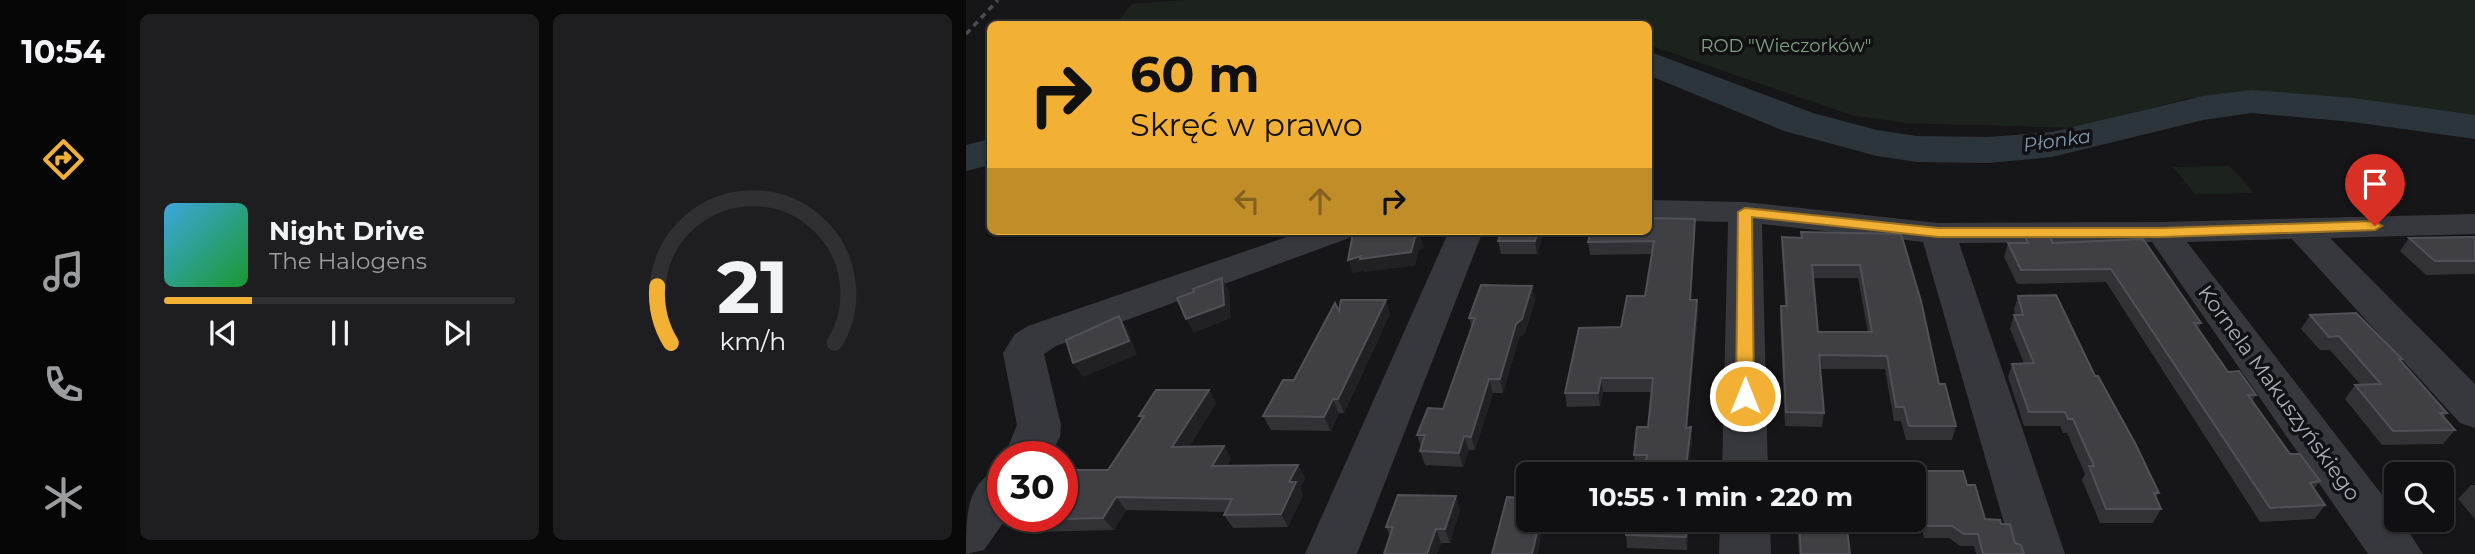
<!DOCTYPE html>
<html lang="pl">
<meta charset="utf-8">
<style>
:root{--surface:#101012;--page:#1e1e20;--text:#f1f3f6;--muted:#9c9d9f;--line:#303032;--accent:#f2b134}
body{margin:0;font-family:Montserrat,sans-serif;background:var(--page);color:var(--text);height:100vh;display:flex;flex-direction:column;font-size:26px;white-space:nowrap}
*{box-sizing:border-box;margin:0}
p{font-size:23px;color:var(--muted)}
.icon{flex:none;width:38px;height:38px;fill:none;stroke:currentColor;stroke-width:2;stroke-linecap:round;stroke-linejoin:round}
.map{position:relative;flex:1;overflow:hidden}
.panel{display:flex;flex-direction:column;gap:14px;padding:14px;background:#09090a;width:840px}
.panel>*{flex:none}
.banner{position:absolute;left:21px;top:21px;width:665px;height:214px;border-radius:10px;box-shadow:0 2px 5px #0004,0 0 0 2px var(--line);background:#f2b134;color:#111;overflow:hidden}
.fabs{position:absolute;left:1418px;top:462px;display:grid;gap:14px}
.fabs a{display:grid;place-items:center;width:70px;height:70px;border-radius:10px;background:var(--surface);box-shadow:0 2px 5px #0004,0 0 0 2px var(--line);font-size:35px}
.speed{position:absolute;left:21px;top:441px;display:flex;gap:14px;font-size:35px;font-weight:700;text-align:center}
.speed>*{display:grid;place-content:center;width:91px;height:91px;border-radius:50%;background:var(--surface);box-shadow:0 2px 5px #0004,0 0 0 2px var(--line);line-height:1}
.speed .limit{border:10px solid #d22;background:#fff;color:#111}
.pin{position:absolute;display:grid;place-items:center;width:60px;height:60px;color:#fff;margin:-72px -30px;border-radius:50% 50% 50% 0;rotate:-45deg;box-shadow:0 0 7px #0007}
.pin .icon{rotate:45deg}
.me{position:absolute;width:77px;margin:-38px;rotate:0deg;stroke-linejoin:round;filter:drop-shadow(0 0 5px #0008)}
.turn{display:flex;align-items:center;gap:24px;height:147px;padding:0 28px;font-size:32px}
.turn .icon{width:91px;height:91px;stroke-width:2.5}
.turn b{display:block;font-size:49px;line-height:60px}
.lanes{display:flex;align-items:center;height:66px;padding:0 28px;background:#0003;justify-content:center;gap:35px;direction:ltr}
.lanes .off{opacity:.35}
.panel .widget{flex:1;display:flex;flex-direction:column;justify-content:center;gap:10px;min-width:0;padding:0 24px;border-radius:10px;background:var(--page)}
.panel .dial{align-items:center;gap:0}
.dial svg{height:182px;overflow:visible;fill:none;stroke:var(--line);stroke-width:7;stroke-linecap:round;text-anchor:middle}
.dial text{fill:var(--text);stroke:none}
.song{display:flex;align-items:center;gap:21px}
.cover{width:84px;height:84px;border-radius:10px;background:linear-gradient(135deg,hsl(200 70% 55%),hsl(130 70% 35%))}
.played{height:7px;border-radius:4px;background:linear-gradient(90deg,var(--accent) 25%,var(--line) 25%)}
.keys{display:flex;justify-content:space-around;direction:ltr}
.panel .tiles{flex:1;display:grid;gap:14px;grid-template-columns:repeat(2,1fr)}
.trip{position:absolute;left:550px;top:462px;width:410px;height:70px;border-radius:10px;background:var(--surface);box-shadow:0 2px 5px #0004,0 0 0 2px var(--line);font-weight:700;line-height:70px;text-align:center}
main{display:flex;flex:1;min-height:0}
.dock{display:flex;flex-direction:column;width:126px;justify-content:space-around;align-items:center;background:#060607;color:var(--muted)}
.dock .icon{width:49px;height:49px}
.dock .active{color:var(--accent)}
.dock b{font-size:32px;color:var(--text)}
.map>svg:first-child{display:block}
</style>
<main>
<nav class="dock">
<b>10:54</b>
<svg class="icon active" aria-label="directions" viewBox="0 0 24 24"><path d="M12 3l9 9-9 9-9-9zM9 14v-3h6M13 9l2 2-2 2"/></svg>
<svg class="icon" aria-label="music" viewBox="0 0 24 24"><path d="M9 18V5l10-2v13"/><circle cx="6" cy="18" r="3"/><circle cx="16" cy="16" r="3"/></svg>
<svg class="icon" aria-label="phone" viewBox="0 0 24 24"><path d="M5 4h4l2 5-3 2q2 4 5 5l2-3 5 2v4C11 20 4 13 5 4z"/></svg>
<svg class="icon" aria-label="climate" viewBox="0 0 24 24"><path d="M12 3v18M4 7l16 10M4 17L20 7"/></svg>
</nav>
<section class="panel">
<div class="tiles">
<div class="widget">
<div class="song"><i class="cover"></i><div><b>Night Drive</b><p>The Halogens</p></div></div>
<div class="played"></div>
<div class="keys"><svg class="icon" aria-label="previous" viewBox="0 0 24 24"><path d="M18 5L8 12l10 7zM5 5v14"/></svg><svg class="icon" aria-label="pause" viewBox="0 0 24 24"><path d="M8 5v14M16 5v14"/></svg><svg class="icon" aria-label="next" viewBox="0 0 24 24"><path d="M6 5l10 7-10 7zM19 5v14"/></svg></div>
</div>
<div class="widget dial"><svg viewBox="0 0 100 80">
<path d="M14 69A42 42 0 1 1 86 69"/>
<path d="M14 69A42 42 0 0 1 8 44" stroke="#f2b134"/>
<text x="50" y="56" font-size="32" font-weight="700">21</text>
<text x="50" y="72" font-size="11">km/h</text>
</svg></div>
</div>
</section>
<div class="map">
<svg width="1509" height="554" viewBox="0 0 1509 554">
<rect width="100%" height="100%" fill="#161618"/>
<g fill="#1c231d">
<polygon points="217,0 1509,0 1509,117 1311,94 1223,98 1108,128 940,123 885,115 683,45 682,24 150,24 166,4"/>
<polygon points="1264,166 1288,193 1229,194 1207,167"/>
</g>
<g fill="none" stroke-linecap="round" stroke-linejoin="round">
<g fill="#2c353c" fill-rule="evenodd">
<polygon points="682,51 847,113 911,130 951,136 1022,137 1086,132 1237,96 1286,90 1387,98 1509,115 1509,139 1387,122 1286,113 1237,120 1086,157 1022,163 951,162 911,156 818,131 682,75"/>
<polygon points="24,139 24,165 0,171 0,145"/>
</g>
<g fill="#37383d" fill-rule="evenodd">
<polygon points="682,200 779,202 972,223 1196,222 1509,214 1509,234 1364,238 1509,384 1509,428 1494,423 1326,239 1221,242 1430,513 1430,520 1435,520 1457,554 1402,554 1186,242 993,243 1099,554 1047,554 957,242 796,224 802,474 756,474 762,222 682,220"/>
<polygon points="338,231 388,231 383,238 90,346 78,354 95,425 94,437 83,457 37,459 51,425 37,353 49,334 62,326"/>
<polygon points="483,231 517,231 391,554 339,554"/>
<path d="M 37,466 L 37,516 L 42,516 L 18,550 L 0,554 C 0,514 0,482 37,466 Z"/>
<polygon points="754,520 804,520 805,554 753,554"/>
</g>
<polyline stroke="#4a4c52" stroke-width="3.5" stroke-dasharray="6 5" stroke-linecap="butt" points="0,34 32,0"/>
</g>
<g fill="#323236" fill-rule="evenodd">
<polygon points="729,219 729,232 725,300 731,300 732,314 721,428 726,441 721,474 678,474 679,468 670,468 668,455 682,427 685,392 637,392 634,406 601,407 599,393 655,327 679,296 686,254 624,255 622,242"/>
<polygon points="578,231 571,254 535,254 532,241"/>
<path d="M 835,232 L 935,234 L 973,384 L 990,426 L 986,440 L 940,440 L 935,421 L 928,421 L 919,369 L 854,369 L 858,413 L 856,427 L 819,426 L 814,319 L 815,306 L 819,306 L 816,250 L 816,237 L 835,238 ZM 847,278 L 892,278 L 902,332 L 852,332 Z"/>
<polygon points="1059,237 1087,243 1177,239 1235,323 1232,328 1262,372 1290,395 1286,401 1324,454 1354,481 1348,489 1359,505 1349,519 1294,522 1140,282 1051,284 1038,257 1042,243 1057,243"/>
<polygon points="1443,238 1509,238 1509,274 1460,275 1434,251"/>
<polygon points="566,286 569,300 559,333 553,338 537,393 527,393 509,450 503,450 497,467 459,465 454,451 455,447 451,435 477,409 506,328 503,318"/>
<polygon points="1052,296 1129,376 1193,493 1190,497 1195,509 1187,523 1134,523 1116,480 1119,474 1101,433 1097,433 1094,426 1058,426 1042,377 1046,364 1058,363 1044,329 1048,315 1049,315 1048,310"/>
<polygon points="373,311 424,314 378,413 373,413 365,431 305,430 297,416 328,380"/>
<polygon points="1344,315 1436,359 1435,361 1481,413 1478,417 1489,430 1477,444 1416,445 1379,399 1389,385 1394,384 1364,350 1354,350 1335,329"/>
<polygon points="243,390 250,403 223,447 258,446 265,459 261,466 339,478 334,488 337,495 322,527 267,528 258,515 260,512 160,510 148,530 68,532 57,520 142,470 175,420 173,416"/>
<polygon points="950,471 1001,485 1019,519 1035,524 1058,554 1010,554 1008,546 994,546 983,538 958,538 947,483"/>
<polygon points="1505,485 1509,485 1509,519 1492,499"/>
<polygon points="494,509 484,543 475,543 471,554 418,554 424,536 420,527"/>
<polygon points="662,520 723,520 721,550 661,548 660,535"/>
<polygon points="831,520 880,520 884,554 833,554"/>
</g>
<g fill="#212124">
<polygon points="729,219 729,232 724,314 724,300"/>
<polygon points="453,231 458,248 453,250 449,266 398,272 398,270 387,274 382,260"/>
<polygon points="572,231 578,231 571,254 569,241"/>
<polygon points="256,278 263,291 265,318 228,333 220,319"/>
<polygon points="566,286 569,300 559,333 553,338 537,393 534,379 550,324"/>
<polygon points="420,300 424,314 378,413 372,399"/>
<polygon points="731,300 732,314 720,441 720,428"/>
<polygon points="153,316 162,330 171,355 117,377 107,363"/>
<polygon points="635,378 637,392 634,406 632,393"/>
<polygon points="523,379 527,393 509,450 505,437"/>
<polygon points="243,390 250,403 215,460 206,447"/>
<polygon points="367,399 373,413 365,431 358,417"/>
<polygon points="725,427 726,441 721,474 719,474"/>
<polygon points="498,436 503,450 497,467 493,453"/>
<polygon points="258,446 265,459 254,479 246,466"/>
<polygon points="332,465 339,478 334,488 337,495 322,527 315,514 323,482"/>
<polygon points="490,496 494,509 484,543 479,529"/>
<polygon points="150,497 160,510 148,530 137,518"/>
<polygon points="574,520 579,520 572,554 566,554"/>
<polygon points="722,520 723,528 721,550 720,537"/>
<polygon points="470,529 475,543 471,554 461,554"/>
</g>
<g fill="#3f3f44" stroke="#4f5156" stroke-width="2" fill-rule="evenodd">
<polygon points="682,218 729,219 724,300 731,300 720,428 725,427 719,474 678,474 681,455 668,455 671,427 682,427 687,378 635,378 632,393 599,393 613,328 655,327 661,296 679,296 688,241 622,242 625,231 682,231"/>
<polygon points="406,231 453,231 454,235 449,237 445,252 394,259 395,256 382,260 387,233"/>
<polygon points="536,231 572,231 569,241 532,241"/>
<path d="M 835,232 L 935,234 L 955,301 L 973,384 L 979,384 L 990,426 L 943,426 L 938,407 L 930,407 L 921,356 L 853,355 L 858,413 L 820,412 L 815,306 L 821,306 L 816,237 L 836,238 ZM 846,265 L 894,265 L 906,332 L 852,332 Z"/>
<polygon points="1083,236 1087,243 1177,239 1235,323 1228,323 1262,372 1273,371 1290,395 1282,395 1324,454 1334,454 1354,481 1344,483 1359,505 1304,508 1145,269 1055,270 1042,243 1062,243 1059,237"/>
<polygon points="1508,237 1509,238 1509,261 1469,261 1443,238"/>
<polygon points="256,278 258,305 220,319 211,298 228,292 227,289"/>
<polygon points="515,285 566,286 556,319 550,324 534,379 523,379 505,437 498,436 493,453 454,451 459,435 451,435 462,408 477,409 509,318 503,318"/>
<polygon points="1090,295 1129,376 1132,376 1169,443 1193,493 1188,493 1195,509 1140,509 1123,466 1128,466 1107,419 1102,419 1099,412 1063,412 1046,364 1068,363 1048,315 1057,315 1052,296"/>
<polygon points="375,300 420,300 372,399 367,399 358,417 297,416 317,380 328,380 369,303 373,311"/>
<polygon points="1390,313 1436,359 1433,359 1481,413 1474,413 1489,430 1427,431 1389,385 1415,384 1373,336 1363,337 1344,315"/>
<polygon points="153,316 163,341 107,363 100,340"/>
<polygon points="190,390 243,390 206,447 258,446 246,466 332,465 323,482 330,482 315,514 258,515 266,499 150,497 137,518 57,520 59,516 96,516 96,470 142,470 178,416 173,416"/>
<polygon points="950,471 997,471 1001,485 1009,485 1019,519 1034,520 1035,524 1044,524 1049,543 1055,545 1058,554 1017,554 1012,534 998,534 986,526 961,526"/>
<polygon points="432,495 490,496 479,529 470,529 461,554 418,554 427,527 420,527"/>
<polygon points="541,497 562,498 562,520 574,520 566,554 526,554"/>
<polygon points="662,520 722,520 720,537 660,535"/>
<polygon points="833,520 880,520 884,554 835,554"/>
</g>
<polygon fill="#f2b134" stroke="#9d7322" stroke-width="2" points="779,208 972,228 1196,228 1409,221 1416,226 1409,230 1196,237 972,237 786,217 788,396 779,403 770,396 772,212"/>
<g text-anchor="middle" stroke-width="7" stroke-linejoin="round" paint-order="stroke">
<g font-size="18" fill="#7fa381" stroke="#111113">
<text x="820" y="52">ROD "Wieczorków"</text>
</g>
<g font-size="19" font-style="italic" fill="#7f9bb3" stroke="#111113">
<text transform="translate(1091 140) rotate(-8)" y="7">Płonka</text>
</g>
<g font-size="21" fill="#a8adb8" stroke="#111113">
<text transform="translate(1313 393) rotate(54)" y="7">Kornela Makuszyńskiego</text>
</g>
</g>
</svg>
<div class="fabs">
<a><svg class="icon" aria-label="search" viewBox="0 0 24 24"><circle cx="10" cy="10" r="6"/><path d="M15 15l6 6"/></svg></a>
</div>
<div class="speed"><div class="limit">30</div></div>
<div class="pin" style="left:1409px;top:226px;background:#d93025"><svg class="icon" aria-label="arrive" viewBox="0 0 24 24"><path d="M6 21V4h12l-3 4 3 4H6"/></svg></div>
<svg class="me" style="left:779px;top:396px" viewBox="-20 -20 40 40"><circle r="17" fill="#f2b134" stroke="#fff" stroke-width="3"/><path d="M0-11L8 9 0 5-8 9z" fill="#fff"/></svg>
<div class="trip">10:55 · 1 min · 220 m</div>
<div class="banner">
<div class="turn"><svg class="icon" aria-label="right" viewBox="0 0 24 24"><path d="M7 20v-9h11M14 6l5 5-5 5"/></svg><div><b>60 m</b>Skręć w prawo</div></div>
<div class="lanes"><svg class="icon off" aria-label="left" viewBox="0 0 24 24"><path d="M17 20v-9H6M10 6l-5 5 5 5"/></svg><svg class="icon off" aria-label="ahead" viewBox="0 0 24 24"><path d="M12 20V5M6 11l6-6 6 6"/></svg><svg class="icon" aria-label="right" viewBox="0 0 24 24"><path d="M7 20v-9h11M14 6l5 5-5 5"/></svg></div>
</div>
</div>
</main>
